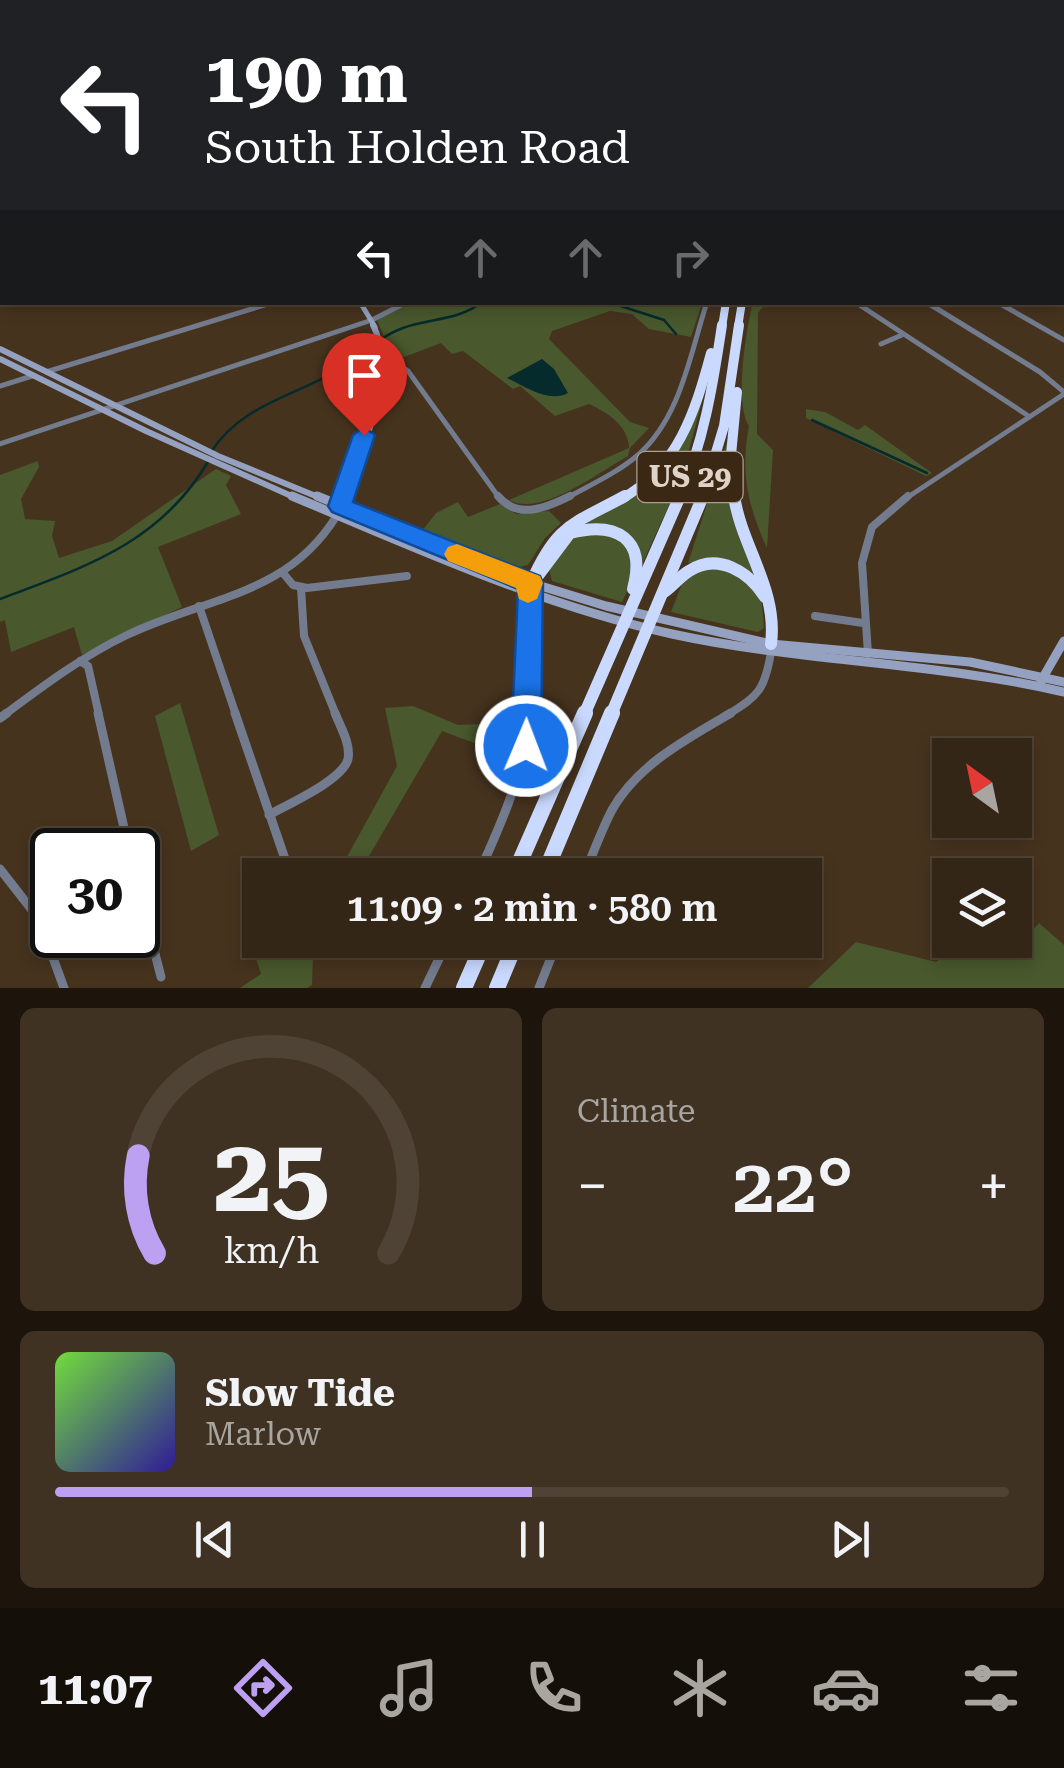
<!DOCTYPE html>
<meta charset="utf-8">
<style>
:root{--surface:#342616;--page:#3f3223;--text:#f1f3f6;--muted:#a9a5a1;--line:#4e4335;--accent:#bca0f2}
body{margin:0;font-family:"Roboto Serif",serif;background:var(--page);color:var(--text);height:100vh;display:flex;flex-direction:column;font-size:38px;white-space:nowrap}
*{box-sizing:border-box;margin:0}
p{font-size:32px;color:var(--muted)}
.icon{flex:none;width:55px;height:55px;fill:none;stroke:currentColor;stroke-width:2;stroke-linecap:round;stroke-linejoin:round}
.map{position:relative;height:988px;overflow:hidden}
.details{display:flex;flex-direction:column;gap:20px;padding:20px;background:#1d150c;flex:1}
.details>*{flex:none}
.banner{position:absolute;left:0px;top:0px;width:1065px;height:305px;box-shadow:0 5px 15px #0003,0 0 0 2px var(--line);background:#202124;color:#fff;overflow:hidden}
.needle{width:65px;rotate:327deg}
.tools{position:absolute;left:932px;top:738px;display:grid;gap:20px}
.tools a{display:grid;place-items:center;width:100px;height:100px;border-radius:0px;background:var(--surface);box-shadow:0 5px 15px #0003,0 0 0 2px var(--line);font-size:50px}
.speed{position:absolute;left:30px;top:828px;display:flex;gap:20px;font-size:50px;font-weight:700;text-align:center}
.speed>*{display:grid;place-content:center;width:130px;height:130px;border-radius:50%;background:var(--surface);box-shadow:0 5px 15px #0003,0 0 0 2px var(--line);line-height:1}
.speed .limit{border:5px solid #111;border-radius:15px;background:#fff;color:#111}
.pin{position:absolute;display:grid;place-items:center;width:85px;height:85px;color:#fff;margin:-102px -42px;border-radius:50% 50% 50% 0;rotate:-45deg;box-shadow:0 0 10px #0007}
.pin .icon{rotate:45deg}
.me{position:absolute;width:110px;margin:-55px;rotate:1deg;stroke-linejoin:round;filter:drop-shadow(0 0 8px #0008)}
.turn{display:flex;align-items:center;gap:35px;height:210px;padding:0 40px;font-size:45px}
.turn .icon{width:130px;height:130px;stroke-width:2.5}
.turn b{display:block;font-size:70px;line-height:85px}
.lanes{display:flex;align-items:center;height:95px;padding:0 40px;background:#0003;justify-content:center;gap:50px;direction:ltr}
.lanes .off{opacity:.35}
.big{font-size:75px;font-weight:600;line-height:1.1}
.details .card{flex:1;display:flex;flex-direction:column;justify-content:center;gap:15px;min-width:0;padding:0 35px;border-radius:15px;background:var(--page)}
.details .dial{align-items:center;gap:0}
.dial svg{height:260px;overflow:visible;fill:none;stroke:var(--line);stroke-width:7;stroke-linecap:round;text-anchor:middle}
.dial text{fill:var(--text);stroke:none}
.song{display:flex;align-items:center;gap:30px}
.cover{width:120px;height:120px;border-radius:15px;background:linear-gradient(135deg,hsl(100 70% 55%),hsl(250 70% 35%))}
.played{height:10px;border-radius:5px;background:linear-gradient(90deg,var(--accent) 50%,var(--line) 50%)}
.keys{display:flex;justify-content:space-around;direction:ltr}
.heat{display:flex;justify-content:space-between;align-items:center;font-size:55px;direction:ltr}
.details .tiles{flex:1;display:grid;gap:20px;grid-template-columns:1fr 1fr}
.card:last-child{grid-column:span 2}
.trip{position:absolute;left:242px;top:858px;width:580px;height:100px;border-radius:0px;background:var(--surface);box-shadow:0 5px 15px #0003,0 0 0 2px var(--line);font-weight:600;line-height:100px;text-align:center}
.dock{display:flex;height:160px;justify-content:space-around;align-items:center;background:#150f09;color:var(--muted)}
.dock .icon{width:70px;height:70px}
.dock .on{color:var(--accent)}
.dock b{font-size:45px;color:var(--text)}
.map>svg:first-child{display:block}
</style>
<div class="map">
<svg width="1064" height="988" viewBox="0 0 1064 988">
<rect width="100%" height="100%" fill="#46331e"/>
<g fill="#49582d">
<path d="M 411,302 L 702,303 L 691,337 L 649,329 L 632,314 L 610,311 L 552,331 L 549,339 L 630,422 L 649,428 L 630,448 L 628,456 C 599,472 540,518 509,500 L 629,448 C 628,425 608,413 589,404 L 555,416 L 520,386 L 513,389 L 463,351 L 452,354 L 441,343 L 404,357 L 390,351 L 377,320 Z"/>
<path d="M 753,302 L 766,303 L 758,313 L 757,434 L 773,450 L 767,548 C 748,506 740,473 749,426 C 734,405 746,329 753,302 Z"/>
<polygon points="707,384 681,479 643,562 637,543 582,525 624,500 682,446"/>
<polygon points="806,409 825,412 858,430 865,425 932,473 926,476 806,418"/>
<path d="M 730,433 L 729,461 L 761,581 C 739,558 717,555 688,563 Z"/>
<polygon points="38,461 39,467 21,499 25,519 55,521 52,536 59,558 112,541 216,469 231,476 226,485 241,514 158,547 182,607 82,655 74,627 11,652 5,620 0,622 0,475"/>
<polygon points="458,502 468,517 500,504 516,514 549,511 561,523 545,538 528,565 513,568 422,531 436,513"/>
<polygon points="579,532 620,537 637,570 622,602 552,581 549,569 564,542"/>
<polygon points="704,567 732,569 761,596 764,628 758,632 671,612 683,581"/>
<polygon points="180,703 219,835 191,851 155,716"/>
<polygon points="413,706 458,725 519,723 511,769 498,752 442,731 358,875 337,875 397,766 385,708"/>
<path d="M 1039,923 L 1064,945 L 1064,988 L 808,988 L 856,942 L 936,962 C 970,936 975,934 1016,948 Z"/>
<polygon points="260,940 321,940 313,954 312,985 307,988 240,988 261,974 252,946"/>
</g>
<path fill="#052b2d" d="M 542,359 L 554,369 L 568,393 C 549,403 526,387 507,378 Z"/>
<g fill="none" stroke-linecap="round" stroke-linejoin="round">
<g stroke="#052b2d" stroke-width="2.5">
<polyline points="149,2 160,0"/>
<polyline points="608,302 664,320 676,334"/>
<polyline points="812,420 927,473"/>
<path d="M 211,452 C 241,405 293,397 338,370 C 360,357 378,337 403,328 C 430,318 458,321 482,302"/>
<path d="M 0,599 C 85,567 161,543 209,460"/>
</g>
<g stroke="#737b8e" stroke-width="2.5">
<polyline points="376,0 381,2"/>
<polyline points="752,0 761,2"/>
<polyline points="992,0 1003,2"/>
<polyline points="203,1 210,0"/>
<polyline points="58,2 70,0"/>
<polyline points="136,2 145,1"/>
<polyline points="338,2 347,0"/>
<polyline points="495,2 500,0"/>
<polyline points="777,2 788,0"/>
</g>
<polyline stroke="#737b8e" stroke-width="4" points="0,163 2,167"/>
<g stroke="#737b8e" stroke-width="5">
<polyline points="855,302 1027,415"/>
<polyline points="926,302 1040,372 1064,392"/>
<polyline points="997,302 1064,340"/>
<polyline points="881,344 902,335"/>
<polyline points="383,363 396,364 408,371 500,499"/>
<polyline points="46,372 274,302"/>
<polyline points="0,386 32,376"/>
<polyline points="0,444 372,320 407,302"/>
<path d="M 565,499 C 590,485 617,473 638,455 C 681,417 690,354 707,302"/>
<polyline points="905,499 1064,394"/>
</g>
<g stroke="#737b8e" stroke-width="8">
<path d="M 498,496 C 518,520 546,508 570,496"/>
<polyline points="283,573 293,585 307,588 407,576"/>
<polyline points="301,588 304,636 336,715"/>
<polyline points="199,606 236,715"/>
<polyline points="815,616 863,623"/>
<polyline points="868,654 862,563 872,527 908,496"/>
<polyline points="80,661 88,666 99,715"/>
<path d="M 4,715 C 43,686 83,656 127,635 C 206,597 288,596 337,515"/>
<polyline points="526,715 528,591"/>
<path d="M 727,715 C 759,696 765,689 771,652"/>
</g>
<g stroke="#737b8e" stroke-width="9">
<polyline points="98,713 129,850"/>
<polyline points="235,713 285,859"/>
<polyline points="0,718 7,713"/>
<path d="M 269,815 C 288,804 343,780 348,759 C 351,744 340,726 335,713"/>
<polyline points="0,869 39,919 64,988"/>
<path d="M 478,875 C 502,821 526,772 526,713"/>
<path d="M 584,875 C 593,854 601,831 612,810 C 637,765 688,738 731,713"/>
<polyline points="138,887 161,977"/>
<polyline points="425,988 448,940"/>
<polyline points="539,988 558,940"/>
</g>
<g stroke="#94a1c0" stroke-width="4">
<polyline points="50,0 54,2"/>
<polyline points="442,0 446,2"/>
<polyline points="793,0 802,2"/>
<polyline points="10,2 19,0"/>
<polyline points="548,2 570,0"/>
</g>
<polyline stroke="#94a1c0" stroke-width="5" points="360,302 375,327"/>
<g stroke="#94a1c0" stroke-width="6">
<polyline points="0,349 218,456 323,499"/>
<polyline points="0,359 146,431 298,499"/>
<path d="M 342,499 C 361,445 400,381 373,325"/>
</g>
<g stroke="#94a1c0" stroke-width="9">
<path d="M 292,496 C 416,548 541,605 672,634 C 801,662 935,662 1064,692"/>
<polyline points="317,496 531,583 606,606 771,644 970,662 1064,682"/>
<polyline points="338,511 343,496"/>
<polyline points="1041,681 1064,641"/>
</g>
<g stroke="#c9d9ff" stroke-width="5">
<polyline points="585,0 589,2"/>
<polyline points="639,0 648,2"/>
<polyline points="669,2 677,0"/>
<polyline points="856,2 867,2"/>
</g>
<g stroke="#c9d9ff" stroke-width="8">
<polyline points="722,327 726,302"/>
<polyline points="738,327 742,302"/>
</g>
<g stroke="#c9d9ff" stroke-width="10">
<path d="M 621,499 C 678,468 695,412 711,353"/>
<path d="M 679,499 C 704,442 713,385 722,325"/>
<polyline points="702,499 724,426 739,325"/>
<polyline points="734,499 731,455 737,392"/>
</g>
<g stroke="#c9d9ff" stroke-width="12">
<path d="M 734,496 C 742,548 778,589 771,644"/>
<path d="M 537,577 L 570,533 C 616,521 647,538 633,589"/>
<path d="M 531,583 C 557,524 572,525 625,496"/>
<path d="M 664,592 C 673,586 679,577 689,571 C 718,552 749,572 765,597"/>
<polyline points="584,715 680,496"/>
<polyline points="611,715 703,496"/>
</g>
<g stroke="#c9d9ff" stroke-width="16">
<polyline points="514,875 585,713"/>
<polyline points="544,875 612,713"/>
<polyline points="464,988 485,940"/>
<polyline points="497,988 517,940"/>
</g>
</g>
<polygon fill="#1a73e8" stroke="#114b97" stroke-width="2.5" points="364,427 375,435 353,502 540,576 543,583 541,746 537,756 526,761 515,756 511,746 518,589 332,512 328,506 353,435"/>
<polygon fill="#f59e0b" points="457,544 540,576 543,583 537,599 528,603 519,599 516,588 448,561 444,554 448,547"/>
<g text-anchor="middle" stroke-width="10" stroke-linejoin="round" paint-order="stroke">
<rect fill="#3b2814" stroke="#aea091" stroke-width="2.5" x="637.5" y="452" width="105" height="50" rx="8"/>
<g font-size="30" font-weight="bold" fill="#dfd3c7">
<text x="690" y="487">US 29</text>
</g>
</g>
</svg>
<div class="tools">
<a><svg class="needle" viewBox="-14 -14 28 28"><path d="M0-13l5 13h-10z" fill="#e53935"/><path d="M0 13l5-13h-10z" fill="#a9a5a1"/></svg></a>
<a><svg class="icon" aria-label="layers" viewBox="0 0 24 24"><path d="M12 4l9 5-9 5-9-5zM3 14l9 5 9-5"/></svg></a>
</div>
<div class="speed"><div class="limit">30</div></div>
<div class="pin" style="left:364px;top:435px;background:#d93025"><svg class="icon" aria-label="arrive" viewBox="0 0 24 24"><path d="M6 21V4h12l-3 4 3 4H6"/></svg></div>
<svg class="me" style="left:526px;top:746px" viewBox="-20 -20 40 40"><circle r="17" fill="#1a73e8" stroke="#fff" stroke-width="3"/><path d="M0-11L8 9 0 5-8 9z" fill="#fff"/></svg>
<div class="trip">11:09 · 2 min · 580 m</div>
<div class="banner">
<div class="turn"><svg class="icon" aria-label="left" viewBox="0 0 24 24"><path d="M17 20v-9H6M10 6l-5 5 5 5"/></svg><div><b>190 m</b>South Holden Road</div></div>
<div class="lanes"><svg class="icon" aria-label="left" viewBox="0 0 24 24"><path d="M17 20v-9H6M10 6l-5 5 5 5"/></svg><svg class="icon off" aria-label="ahead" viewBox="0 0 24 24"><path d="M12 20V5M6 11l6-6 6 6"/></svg><svg class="icon off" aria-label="ahead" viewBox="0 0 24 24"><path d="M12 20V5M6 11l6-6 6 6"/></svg><svg class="icon off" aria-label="right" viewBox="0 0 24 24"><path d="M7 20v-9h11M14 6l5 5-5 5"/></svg></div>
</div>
</div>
<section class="details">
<div class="tiles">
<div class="card dial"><svg viewBox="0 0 100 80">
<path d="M14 69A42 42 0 1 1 86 69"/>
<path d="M14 69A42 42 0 0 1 9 39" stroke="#bca0f2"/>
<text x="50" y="56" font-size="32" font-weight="700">25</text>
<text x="50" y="72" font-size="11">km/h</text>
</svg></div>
<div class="card"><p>Climate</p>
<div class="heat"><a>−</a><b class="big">22°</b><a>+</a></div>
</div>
<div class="card">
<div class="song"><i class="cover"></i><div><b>Slow Tide</b><p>Marlow</p></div></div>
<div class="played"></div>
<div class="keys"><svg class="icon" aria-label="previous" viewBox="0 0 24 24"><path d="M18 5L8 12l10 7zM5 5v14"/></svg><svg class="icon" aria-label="pause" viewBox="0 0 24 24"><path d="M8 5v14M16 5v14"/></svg><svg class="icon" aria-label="next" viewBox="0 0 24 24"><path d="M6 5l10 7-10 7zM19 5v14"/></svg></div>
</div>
</div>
</section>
<nav class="dock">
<b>11:07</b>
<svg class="icon on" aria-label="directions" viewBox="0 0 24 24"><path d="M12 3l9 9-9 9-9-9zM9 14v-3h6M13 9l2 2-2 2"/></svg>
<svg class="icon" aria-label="music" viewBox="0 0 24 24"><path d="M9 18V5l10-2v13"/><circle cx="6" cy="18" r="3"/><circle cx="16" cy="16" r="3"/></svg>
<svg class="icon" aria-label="phone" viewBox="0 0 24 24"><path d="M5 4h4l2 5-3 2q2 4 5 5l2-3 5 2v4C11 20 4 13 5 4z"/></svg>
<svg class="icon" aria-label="climate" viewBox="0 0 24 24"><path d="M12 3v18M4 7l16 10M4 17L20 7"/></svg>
<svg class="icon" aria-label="car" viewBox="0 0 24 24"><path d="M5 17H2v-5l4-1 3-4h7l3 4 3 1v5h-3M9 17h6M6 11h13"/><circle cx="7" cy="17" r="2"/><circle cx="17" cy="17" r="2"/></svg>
<svg class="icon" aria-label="filters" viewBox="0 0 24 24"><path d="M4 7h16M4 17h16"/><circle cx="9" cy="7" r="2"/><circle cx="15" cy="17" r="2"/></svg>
</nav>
